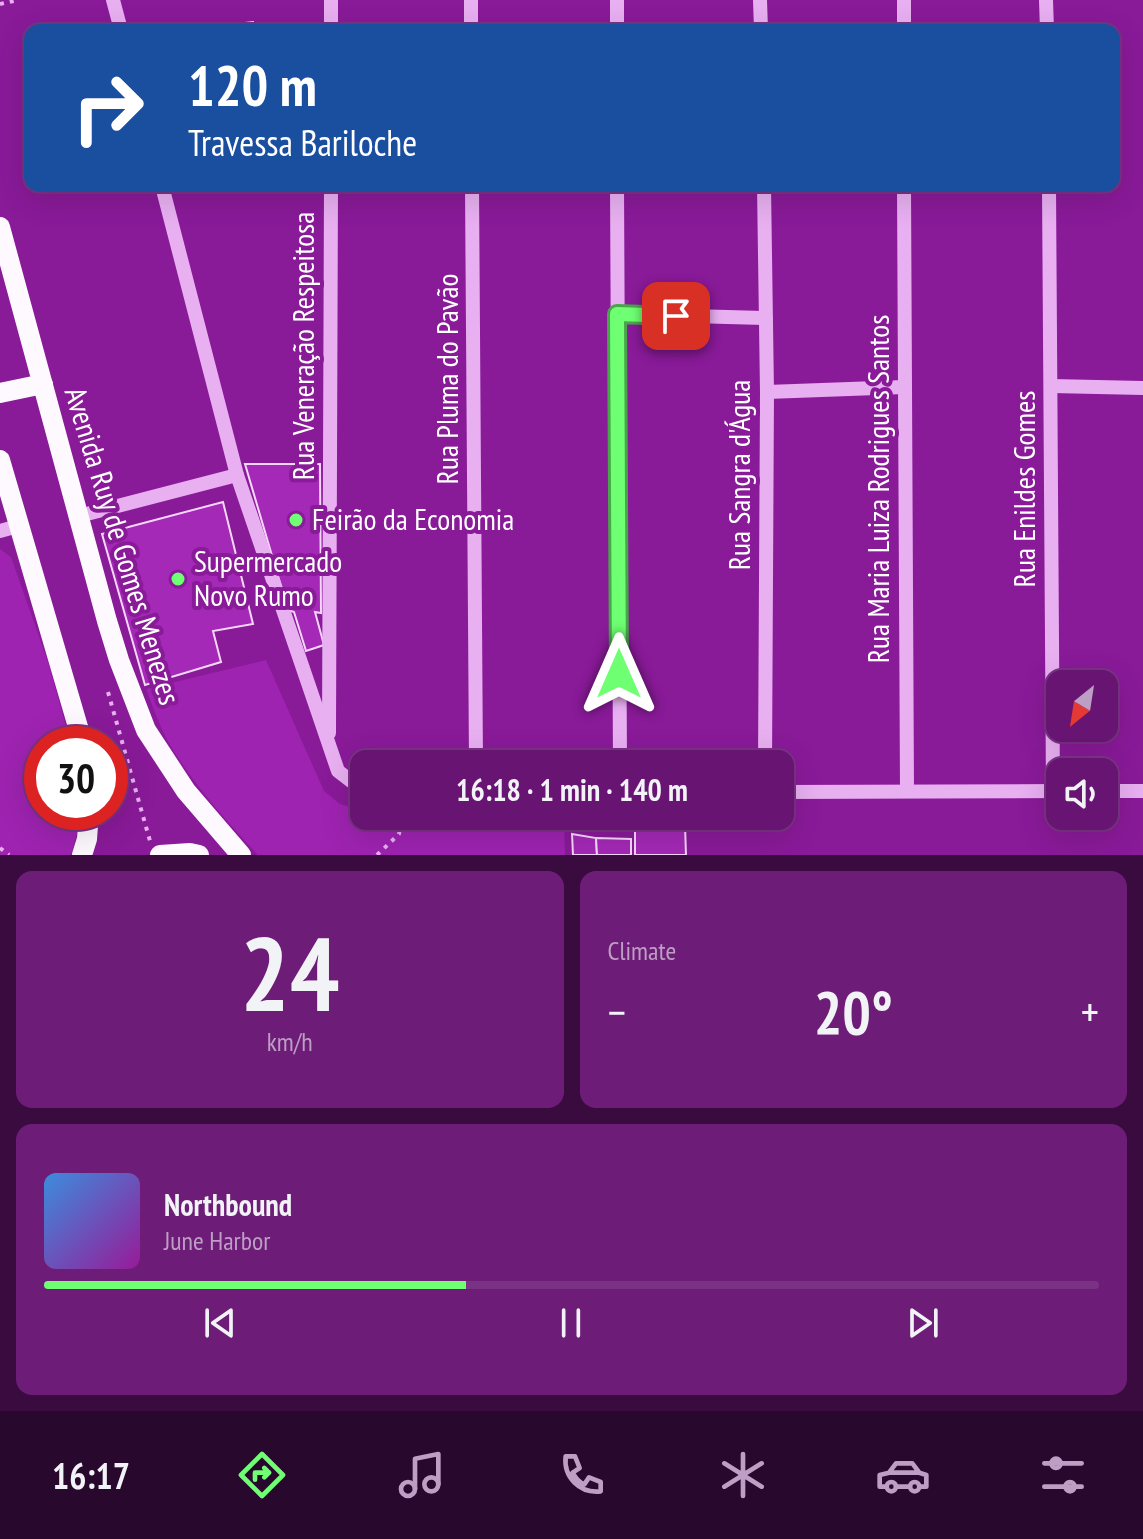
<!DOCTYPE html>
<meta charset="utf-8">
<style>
:root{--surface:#671472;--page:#6d1d77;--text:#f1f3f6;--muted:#bd9ec4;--line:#7a3384;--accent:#6eff72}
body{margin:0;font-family:"PT Sans Narrow",sans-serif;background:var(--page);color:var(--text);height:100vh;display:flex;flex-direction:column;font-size:30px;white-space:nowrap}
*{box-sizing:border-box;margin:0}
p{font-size:26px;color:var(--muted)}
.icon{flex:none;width:44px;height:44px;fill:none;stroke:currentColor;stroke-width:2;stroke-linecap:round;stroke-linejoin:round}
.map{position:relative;height:855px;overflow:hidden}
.side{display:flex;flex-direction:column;gap:16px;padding:16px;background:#390b3f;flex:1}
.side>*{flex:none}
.hud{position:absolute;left:24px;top:24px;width:1096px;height:168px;border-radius:16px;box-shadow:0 8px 32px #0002,0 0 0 2px var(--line);background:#1a4fa0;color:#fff;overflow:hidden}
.needle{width:52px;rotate:210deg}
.controls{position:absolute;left:1046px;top:670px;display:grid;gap:16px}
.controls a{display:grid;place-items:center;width:72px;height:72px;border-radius:16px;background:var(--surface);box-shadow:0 8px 32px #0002,0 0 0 2px var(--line);font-size:40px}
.speed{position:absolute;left:24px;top:726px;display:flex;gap:16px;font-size:40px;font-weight:700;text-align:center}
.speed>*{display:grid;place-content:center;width:104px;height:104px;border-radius:50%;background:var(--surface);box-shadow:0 8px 32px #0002,0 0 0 2px var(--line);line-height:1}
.speed .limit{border:12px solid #d22;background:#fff;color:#111}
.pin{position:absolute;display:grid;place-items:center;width:68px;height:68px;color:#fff;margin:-34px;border-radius:16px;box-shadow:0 4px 12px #0006}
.me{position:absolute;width:88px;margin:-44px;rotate:0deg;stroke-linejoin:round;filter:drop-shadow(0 0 6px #0008)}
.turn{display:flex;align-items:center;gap:28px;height:168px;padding:0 32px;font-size:36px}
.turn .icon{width:104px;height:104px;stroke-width:2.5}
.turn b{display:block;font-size:56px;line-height:68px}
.big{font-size:60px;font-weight:600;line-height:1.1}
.side .card{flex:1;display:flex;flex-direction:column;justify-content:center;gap:12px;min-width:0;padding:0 28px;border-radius:16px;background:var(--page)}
.side .dial{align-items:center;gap:0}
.dial b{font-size:104px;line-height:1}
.song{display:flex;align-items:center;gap:24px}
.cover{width:96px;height:96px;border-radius:12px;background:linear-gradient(135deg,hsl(210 70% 55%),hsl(300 70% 35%))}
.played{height:8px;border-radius:4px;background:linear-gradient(90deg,var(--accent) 40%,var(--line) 40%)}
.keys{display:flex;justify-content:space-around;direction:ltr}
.heat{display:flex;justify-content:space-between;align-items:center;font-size:44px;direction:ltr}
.side .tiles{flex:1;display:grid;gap:16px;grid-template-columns:1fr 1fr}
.card:last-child{grid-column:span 2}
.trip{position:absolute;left:350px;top:750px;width:444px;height:80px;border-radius:16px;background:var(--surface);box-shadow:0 8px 32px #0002,0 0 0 2px var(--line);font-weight:600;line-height:80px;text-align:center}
.menu{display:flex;height:128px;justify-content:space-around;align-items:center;background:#29082e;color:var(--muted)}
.menu .icon{width:56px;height:56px}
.menu .on{color:var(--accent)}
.menu b{font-size:36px;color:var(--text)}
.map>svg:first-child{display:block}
</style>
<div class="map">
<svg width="1143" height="855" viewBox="0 0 1143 855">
<rect width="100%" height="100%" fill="#891a98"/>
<g fill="#9e23b1">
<polygon points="0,549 11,557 48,662 71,744 42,744 42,812 81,812 81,819 71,855 0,855"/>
<path d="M 266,660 L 324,791 L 340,804 L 364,811 L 364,816 L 480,816 L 564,818 L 565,855 L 258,855 C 224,818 189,780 165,736 C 158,721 152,705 146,689 Z"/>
</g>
<g fill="#a429b6" stroke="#f6d6fb" stroke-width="2">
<polygon points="253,22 254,30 199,30 199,28"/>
<polygon points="245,464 320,464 321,613 315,612 324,645 306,651 294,612 288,610"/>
<polygon points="223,502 253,624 213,631 221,662 145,685 102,534"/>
<polygon points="635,824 685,825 686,855 635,855"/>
<polygon points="572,834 596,838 597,855 573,855"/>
<polygon points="596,838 631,839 631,855 597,855"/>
</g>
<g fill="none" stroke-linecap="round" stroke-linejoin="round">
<g stroke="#e8aff1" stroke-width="4" stroke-dasharray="4 6" stroke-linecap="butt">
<polyline points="0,4 18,0"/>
<polyline points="108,692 150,841"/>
<polyline points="0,848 9,855"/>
<polyline points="377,855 399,834 402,816"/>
</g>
<g stroke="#e8aff1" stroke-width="14">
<polyline points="113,0 121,30"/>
<polyline points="471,0 471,30"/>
<polyline points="760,0 761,30"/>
<polyline points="904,0 904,30"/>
<polyline points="1046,0 1047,30"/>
<polyline points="331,30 331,0"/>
<polyline points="617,30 617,0"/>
<polyline points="162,186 237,475 338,771 351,781 364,787"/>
<polyline points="472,186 476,764"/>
<polyline points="617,186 620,764"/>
<polyline points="764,186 767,392 765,764"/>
<polyline points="904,186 907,791"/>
<polyline points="1049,186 1053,791"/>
<polyline points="617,314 766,318"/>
<polyline points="1051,386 1143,388"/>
<polyline points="767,392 904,387"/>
<polyline points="79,516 237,475"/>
<polyline points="0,531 18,526"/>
<polyline points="329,733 331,186"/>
<polyline points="1104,791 1143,791"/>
<polyline points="780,792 1060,791"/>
</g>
<g stroke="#fef8ff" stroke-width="20">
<polyline points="0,227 107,621 119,660 146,730 186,791 241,855"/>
<polyline points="0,393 43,384"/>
<polyline points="0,460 83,744"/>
<polyline points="82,855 87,839 89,812"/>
<polyline points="160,855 190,853 199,855"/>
</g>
</g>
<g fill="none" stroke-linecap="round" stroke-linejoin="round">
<defs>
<polyline id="route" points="619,674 617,314 676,316"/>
</defs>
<use href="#route" stroke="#48a64a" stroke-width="20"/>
<use href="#route" stroke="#6eff72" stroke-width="14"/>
</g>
<g fill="#6eff72" stroke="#891a98" stroke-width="3">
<circle cx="296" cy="520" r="8"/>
<circle cx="178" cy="579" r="8"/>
</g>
<g text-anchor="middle" stroke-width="8" stroke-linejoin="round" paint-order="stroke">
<g font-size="30" fill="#fff" stroke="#891a98">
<text transform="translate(304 346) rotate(-90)" y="10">Rua Veneração Respeitosa</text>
<text transform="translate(448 379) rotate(-90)" y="10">Rua Pluma do Pavão</text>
<text transform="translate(740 475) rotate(-90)" y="10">Rua Sangra d'Água</text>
<text transform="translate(879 489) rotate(-90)" y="10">Rua Maria Luiza Rodrigues Santos</text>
<text transform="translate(1025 489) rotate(-90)" y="10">Rua Enildes Gomes</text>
<text transform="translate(122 546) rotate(73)" y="10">Avenida Ruy de Gomes Menezes</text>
</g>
<g font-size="30" fill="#fff" stroke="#891a98" text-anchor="start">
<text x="312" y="530">Feirão da Economia</text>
<text x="194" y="572">Supermercado<tspan x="194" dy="34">Novo Rumo</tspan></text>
</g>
</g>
</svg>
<div class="controls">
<a><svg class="needle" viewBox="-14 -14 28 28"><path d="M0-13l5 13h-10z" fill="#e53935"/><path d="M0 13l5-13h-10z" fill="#bd9ec4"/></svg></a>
<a><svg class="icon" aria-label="sound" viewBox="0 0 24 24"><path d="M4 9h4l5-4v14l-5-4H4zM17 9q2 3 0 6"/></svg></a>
</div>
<div class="speed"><div class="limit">30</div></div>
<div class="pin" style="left:676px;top:316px;background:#d93025"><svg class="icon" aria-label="arrive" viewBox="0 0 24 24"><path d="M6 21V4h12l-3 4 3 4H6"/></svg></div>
<svg class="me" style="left:619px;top:674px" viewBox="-20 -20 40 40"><path d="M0-17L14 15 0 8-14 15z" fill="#6eff72" stroke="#fff" stroke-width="4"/></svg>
<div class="trip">16:18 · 1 min · 140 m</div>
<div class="hud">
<div class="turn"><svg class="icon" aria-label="right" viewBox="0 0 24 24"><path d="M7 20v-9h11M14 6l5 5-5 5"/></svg><div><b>120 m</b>Travessa Bariloche</div></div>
</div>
</div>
<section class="side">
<div class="tiles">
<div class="card dial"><b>24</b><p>km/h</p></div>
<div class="card"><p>Climate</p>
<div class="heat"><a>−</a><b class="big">20°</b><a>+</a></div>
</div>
<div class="card">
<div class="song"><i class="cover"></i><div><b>Northbound</b><p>June Harbor</p></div></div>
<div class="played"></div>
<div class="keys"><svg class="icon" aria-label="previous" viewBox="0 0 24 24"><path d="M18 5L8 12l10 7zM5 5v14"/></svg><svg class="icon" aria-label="pause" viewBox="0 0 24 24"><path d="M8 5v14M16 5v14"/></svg><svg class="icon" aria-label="next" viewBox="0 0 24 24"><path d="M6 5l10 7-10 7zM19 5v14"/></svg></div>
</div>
</div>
</section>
<nav class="menu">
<b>16:17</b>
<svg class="icon on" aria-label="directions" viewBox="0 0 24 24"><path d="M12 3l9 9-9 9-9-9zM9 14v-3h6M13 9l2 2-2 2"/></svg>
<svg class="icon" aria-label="music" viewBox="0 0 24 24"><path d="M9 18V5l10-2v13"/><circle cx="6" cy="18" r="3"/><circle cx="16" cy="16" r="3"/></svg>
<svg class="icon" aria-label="phone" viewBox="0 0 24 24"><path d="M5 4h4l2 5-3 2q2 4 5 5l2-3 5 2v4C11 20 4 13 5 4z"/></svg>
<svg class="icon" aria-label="climate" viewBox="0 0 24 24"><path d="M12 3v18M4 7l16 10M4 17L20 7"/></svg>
<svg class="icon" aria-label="car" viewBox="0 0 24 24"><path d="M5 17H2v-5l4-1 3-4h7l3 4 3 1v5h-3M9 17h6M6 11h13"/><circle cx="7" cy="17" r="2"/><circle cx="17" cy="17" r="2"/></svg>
<svg class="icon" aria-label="filters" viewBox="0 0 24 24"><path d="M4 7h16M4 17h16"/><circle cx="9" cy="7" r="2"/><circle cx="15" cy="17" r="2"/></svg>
</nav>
